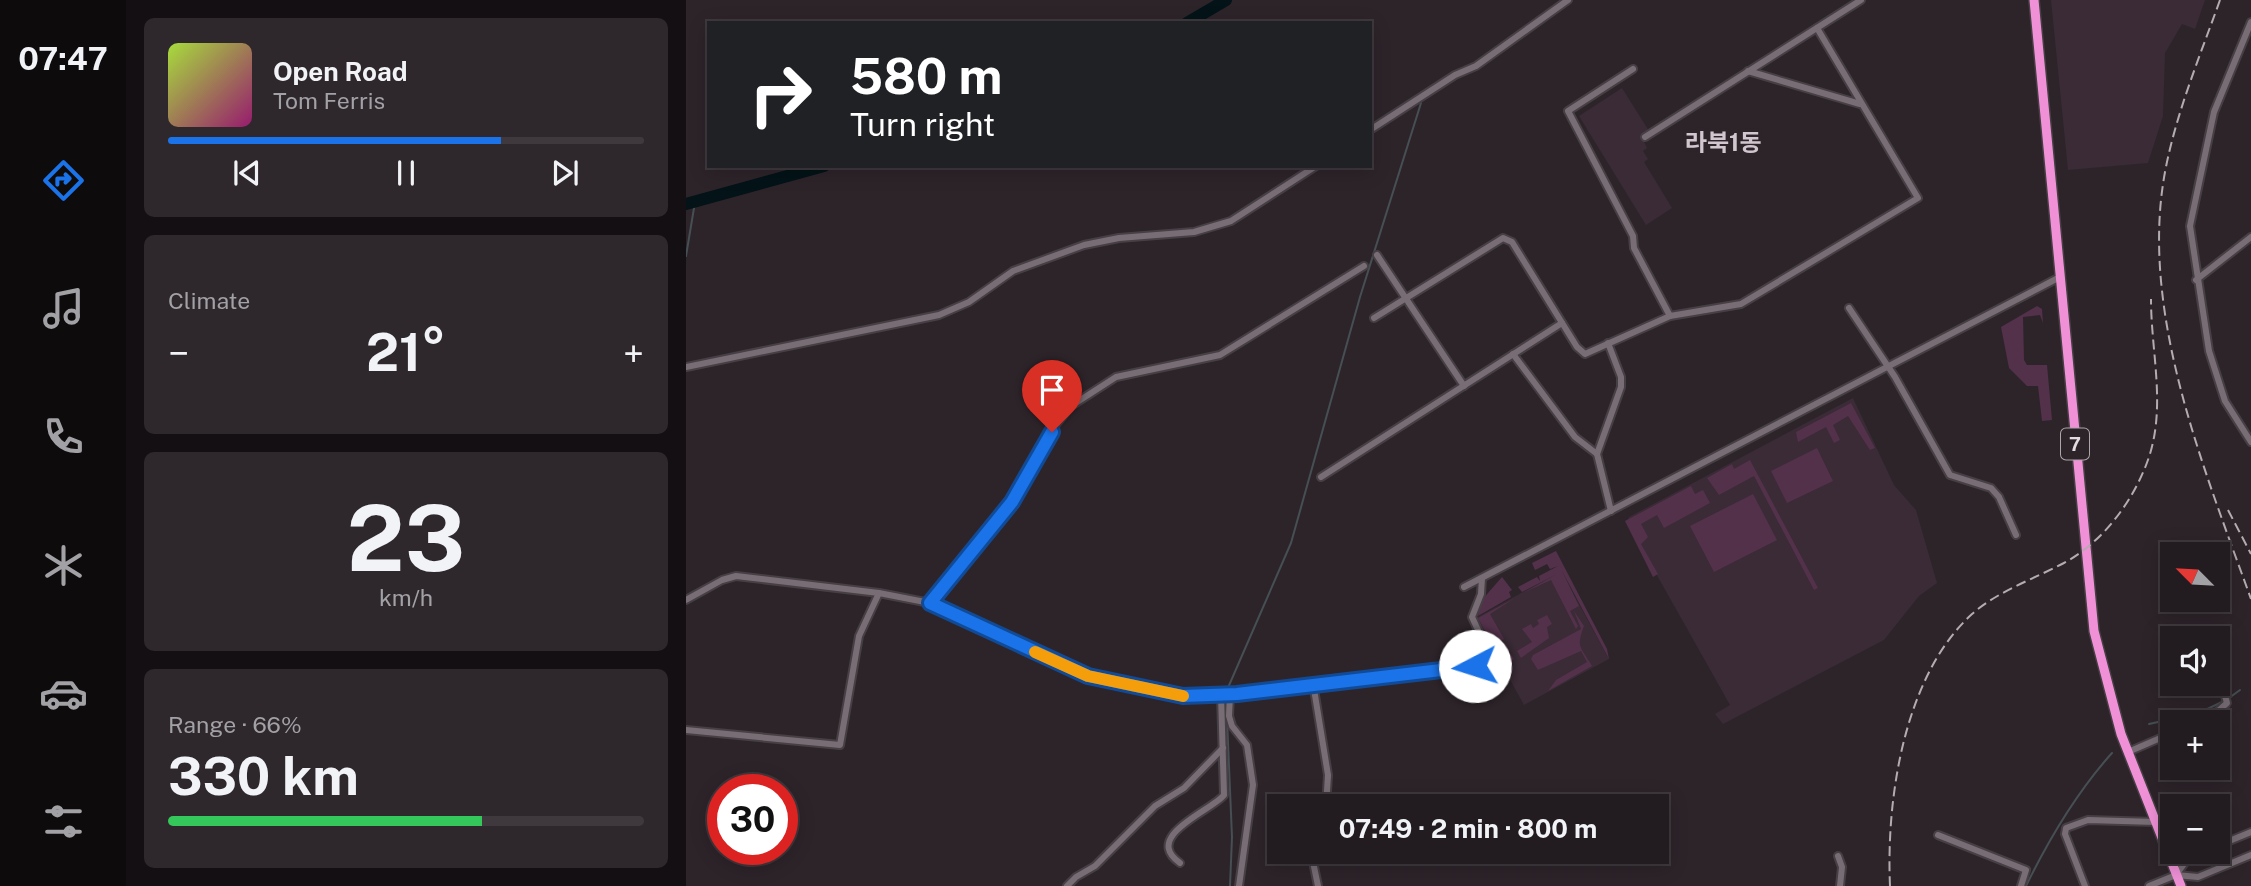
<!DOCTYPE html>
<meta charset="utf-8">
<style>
:root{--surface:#221b20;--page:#2e282d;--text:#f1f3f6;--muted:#a2a1a5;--line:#3f393e;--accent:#1a73e8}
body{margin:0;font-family:"Public Sans","Noto Sans KR",sans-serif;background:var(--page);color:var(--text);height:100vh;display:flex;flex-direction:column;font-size:26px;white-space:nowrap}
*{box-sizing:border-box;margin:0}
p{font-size:23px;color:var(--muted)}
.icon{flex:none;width:38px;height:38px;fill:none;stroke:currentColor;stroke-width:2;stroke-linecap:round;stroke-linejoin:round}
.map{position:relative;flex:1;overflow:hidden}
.side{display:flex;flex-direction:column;gap:18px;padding:18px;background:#130f12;width:560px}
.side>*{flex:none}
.banner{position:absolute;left:21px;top:21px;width:665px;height:147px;border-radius:0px;box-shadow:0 4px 18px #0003,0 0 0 2px var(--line);background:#202124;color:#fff;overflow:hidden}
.needle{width:46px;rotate:294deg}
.tools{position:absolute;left:1474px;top:542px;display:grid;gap:14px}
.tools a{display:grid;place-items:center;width:70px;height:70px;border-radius:0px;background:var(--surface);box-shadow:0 4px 18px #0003,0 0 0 2px var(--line);font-size:35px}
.speed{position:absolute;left:21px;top:774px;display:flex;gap:14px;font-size:35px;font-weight:700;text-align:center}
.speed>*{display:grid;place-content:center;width:91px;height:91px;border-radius:50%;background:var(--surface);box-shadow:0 4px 18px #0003,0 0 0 2px var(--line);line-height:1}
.speed .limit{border:10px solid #d22;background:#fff;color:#111}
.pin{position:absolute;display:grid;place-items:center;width:60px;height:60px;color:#fff;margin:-72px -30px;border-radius:50% 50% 50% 0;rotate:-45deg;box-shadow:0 0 7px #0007}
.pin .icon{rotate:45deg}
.me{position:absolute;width:77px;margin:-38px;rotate:265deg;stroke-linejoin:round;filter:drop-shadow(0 0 5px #0008)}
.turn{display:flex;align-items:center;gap:24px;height:147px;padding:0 28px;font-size:32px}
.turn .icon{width:91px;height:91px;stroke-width:2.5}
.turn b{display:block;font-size:49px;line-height:60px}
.big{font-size:52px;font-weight:700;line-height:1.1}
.side .card{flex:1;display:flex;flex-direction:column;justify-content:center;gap:10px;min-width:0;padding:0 24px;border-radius:10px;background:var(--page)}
.side .dial{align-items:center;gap:0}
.dial b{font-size:91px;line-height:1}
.song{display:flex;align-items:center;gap:21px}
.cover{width:84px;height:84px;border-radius:10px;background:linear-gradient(135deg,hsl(80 70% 55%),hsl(320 70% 35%))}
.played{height:7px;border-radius:4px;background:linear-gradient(90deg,var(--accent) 70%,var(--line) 70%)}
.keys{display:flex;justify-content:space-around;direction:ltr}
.heat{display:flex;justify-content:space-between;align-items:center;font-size:38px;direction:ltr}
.charge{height:10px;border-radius:5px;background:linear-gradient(90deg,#34c759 66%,var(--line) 0)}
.trip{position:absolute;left:581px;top:794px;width:402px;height:70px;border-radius:0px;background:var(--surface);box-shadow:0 4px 18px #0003,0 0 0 2px var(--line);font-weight:700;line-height:70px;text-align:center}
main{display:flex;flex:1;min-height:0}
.menu{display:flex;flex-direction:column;width:126px;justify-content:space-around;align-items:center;background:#0e0b0d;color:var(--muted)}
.menu .icon{width:49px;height:49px}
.menu .on{color:var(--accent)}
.menu b{font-size:32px;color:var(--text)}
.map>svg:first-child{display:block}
</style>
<main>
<nav class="menu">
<b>07:47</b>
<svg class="icon on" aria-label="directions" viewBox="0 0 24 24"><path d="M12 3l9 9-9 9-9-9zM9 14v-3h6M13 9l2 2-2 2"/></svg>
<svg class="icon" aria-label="music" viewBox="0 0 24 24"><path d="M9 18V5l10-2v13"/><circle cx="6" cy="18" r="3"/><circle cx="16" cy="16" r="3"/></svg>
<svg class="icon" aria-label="phone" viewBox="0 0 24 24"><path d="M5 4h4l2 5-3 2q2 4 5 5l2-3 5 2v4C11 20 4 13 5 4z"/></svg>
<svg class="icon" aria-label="climate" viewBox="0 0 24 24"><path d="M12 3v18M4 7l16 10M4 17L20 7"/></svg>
<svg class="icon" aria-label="car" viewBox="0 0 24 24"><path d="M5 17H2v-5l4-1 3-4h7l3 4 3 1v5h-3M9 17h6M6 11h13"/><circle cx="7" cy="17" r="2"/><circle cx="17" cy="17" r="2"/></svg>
<svg class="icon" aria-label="filters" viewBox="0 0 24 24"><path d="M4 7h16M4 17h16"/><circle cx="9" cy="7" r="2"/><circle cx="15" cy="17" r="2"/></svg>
</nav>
<section class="side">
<div class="card">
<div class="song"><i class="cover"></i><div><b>Open Road</b><p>Tom Ferris</p></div></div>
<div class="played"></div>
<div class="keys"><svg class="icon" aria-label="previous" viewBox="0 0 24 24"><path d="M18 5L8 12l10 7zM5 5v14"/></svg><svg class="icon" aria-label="pause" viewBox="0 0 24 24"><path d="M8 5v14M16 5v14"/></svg><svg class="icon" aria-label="next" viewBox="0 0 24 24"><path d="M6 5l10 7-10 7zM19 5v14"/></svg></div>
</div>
<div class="card"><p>Climate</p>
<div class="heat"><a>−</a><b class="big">21°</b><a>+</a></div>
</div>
<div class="card dial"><b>23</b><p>km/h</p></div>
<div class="card"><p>Range · 66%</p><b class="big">330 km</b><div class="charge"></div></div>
</section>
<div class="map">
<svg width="1565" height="886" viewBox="0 0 1565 886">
<rect width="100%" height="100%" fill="#2d242a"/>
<g fill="#3a2b36">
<polygon points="1365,0 1519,0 1509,29 1496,24 1479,53 1477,116 1462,163 1382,170"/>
<polygon points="936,88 963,131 955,136 961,148 957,151 962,159 958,162 986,208 960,225 893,116"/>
<polygon points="1167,398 1208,485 1230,510 1251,583 1233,596 1198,640 1037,724 1029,714 1044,705 941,522 943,517"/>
<polygon points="875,571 923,659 838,705 790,618"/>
</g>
<g fill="#53314a">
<polygon points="1351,306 1356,309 1357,323 1354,315 1337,317 1338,360 1341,365 1361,365 1366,420 1356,421 1352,386 1341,386 1323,368 1315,327"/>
<polygon points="1165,403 1189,448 1184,450 1162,416 1147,425 1154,440 1148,443 1140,427 1112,442 1110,432"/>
<polygon points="1131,448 1147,481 1101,503 1085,471"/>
<polygon points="1064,460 1132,588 1128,590 1068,476 1033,495 1021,478 1046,464 1048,469"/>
<polygon points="1005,486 1009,494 1017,490 1024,503 978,528 971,515 955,524 962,537 955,544 972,574 967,577 939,521"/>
<polygon points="1067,494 1091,540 1028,572 1004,526"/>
<polygon points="870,551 921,649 923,659 876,571 893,606 884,611 892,626 890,629 865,580 837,593 871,574 836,592 832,587 851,577 854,581 853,576 872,566 864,569 861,564 849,570 846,563"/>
<polygon points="816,577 826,590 823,592 825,597 792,616 795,601"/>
<polygon points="829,598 804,614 818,639 815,641 828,659 817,665 792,618"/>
<path d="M 888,611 L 898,626 C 890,648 894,645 906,666 L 862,691 L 870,680 L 901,662 L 895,651 L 852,670 L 845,659 L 847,655 L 895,629 Z"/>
<polygon points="861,615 866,624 861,627 863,638 835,658 831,651 846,642 836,629 845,624 847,628 853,624 851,620"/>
</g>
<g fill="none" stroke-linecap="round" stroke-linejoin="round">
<g stroke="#464f53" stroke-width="2">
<polyline points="0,256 9,202"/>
<polyline points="541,690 605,543 674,297 735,103"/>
<polyline points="540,698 540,710"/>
<polyline points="1543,698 1554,690"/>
<polyline points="541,719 546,837 544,886"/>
<polyline points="1463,724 1513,713 1538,701"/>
<path d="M 1340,886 C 1364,837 1390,793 1426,753"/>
</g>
<g stroke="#031317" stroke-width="12">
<polyline points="501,23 540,0"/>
<polyline points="0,204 138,166"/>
</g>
<defs>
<g id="minor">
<polyline points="1565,22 1528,112 1504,226 1523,351 1539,401 1565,442"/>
<polyline points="1062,71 1174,104"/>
<polyline points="684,130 769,75 790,66 882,0"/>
<polyline points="959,137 1175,0"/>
<polyline points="691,255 778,386"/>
<polyline points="1510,280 1565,237"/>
<polyline points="1163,308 1209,377 1264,475 1305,488 1313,497 1330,535"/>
<polyline points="984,316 1055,304 1232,198 1131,28"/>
<polyline points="688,318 817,238 826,242 891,347 899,354 984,316 948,248 947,236 882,111 947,69"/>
<polyline points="922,343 935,377 935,387 911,454 925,511"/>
<polyline points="827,354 889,437 911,454"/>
<polyline points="0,367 253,315 283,302 327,271 398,245 433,238 508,232 545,221 630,166"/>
<polyline points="635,477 876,323"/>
<polyline points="778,587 1374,277"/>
<polyline points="0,600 36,580 50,576 193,593 244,603 402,676 497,696 551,694 795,664 802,652 786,617 795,594 796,578"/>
<polyline points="244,603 326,502 371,423 385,406 430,377 534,355 678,266"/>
<polyline points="627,683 642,775 640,807"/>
<polyline points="544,694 543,716 546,726 561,745 567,785 553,886"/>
<polyline points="1509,723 1530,713 1541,703 1531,667"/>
<polyline points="0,730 154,745 173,636 193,593"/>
<polyline points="1442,752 1486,733"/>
<polyline points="1252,835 1340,870 1335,886"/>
<polyline points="1531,846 1565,832"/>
<polyline points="625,852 632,886"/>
<polyline points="1152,856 1156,867 1154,886"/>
<path d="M 494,863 C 455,836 527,810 538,795 L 535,695"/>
<polyline points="1490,875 1503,857 1515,852"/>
<polyline points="381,886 390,877 409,866 469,806 498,788 537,748"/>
<polyline points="1399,886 1379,834 1380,828 1402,820 1470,822"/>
<polyline points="1463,886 1490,875 1512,877 1565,855"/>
</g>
<polyline id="highway" points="1348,0 1408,631 1435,734 1495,886"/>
</defs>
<use href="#minor" stroke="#463f44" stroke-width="10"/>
<use href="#highway" stroke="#463f44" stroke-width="12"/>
<use href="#minor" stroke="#786d75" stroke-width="6"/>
<use href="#highway" stroke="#f091d7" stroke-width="9"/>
<g stroke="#b3acb1" stroke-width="2" stroke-dasharray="10 5" stroke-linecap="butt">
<path d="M 1534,0 C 1514,56 1490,113 1479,172 C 1453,312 1518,468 1565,599"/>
<polyline points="1542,510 1565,554"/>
<path d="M 1204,886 C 1200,799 1218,676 1286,614 C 1311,592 1345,580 1374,565 C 1416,544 1448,501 1463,457 C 1480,405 1465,352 1465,299"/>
</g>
</g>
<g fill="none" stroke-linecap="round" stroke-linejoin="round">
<defs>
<polyline id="route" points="366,432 326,502 244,603 402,676 497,696 551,694 789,666"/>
</defs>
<use href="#route" stroke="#114b97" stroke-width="18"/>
<use href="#route" stroke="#1a73e8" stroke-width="12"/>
<polyline stroke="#f59e0b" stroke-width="12" points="349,652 402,676 497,696"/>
</g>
<g text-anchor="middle" stroke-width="7" stroke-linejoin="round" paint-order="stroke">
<rect fill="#2d242a" stroke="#aca5a9" stroke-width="2" x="1375" y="428.5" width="28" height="31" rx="5"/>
<g font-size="19" font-weight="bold" fill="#e2dce0">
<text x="1389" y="451">7</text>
</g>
<g font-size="24" font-weight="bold" fill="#d2c6ce" stroke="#2d242a">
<text x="1037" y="151">라북1동</text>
</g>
</g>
</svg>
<div class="tools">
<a><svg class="needle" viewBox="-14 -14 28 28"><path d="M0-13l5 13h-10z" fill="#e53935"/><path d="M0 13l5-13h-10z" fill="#a2a1a5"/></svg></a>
<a><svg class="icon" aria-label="sound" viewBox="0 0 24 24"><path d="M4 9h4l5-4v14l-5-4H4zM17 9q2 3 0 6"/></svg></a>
<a>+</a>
<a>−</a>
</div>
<div class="speed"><div class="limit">30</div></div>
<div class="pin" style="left:366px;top:432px;background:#d93025"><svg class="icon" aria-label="arrive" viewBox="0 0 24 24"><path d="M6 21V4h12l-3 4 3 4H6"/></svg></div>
<svg class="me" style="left:789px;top:666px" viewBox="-20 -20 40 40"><circle r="19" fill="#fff"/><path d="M0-13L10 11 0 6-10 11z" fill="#1a73e8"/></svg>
<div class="trip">07:49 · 2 min · 800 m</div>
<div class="banner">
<div class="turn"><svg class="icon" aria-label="right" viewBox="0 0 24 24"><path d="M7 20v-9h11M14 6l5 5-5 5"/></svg><div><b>580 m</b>Turn right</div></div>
</div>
</div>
</main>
